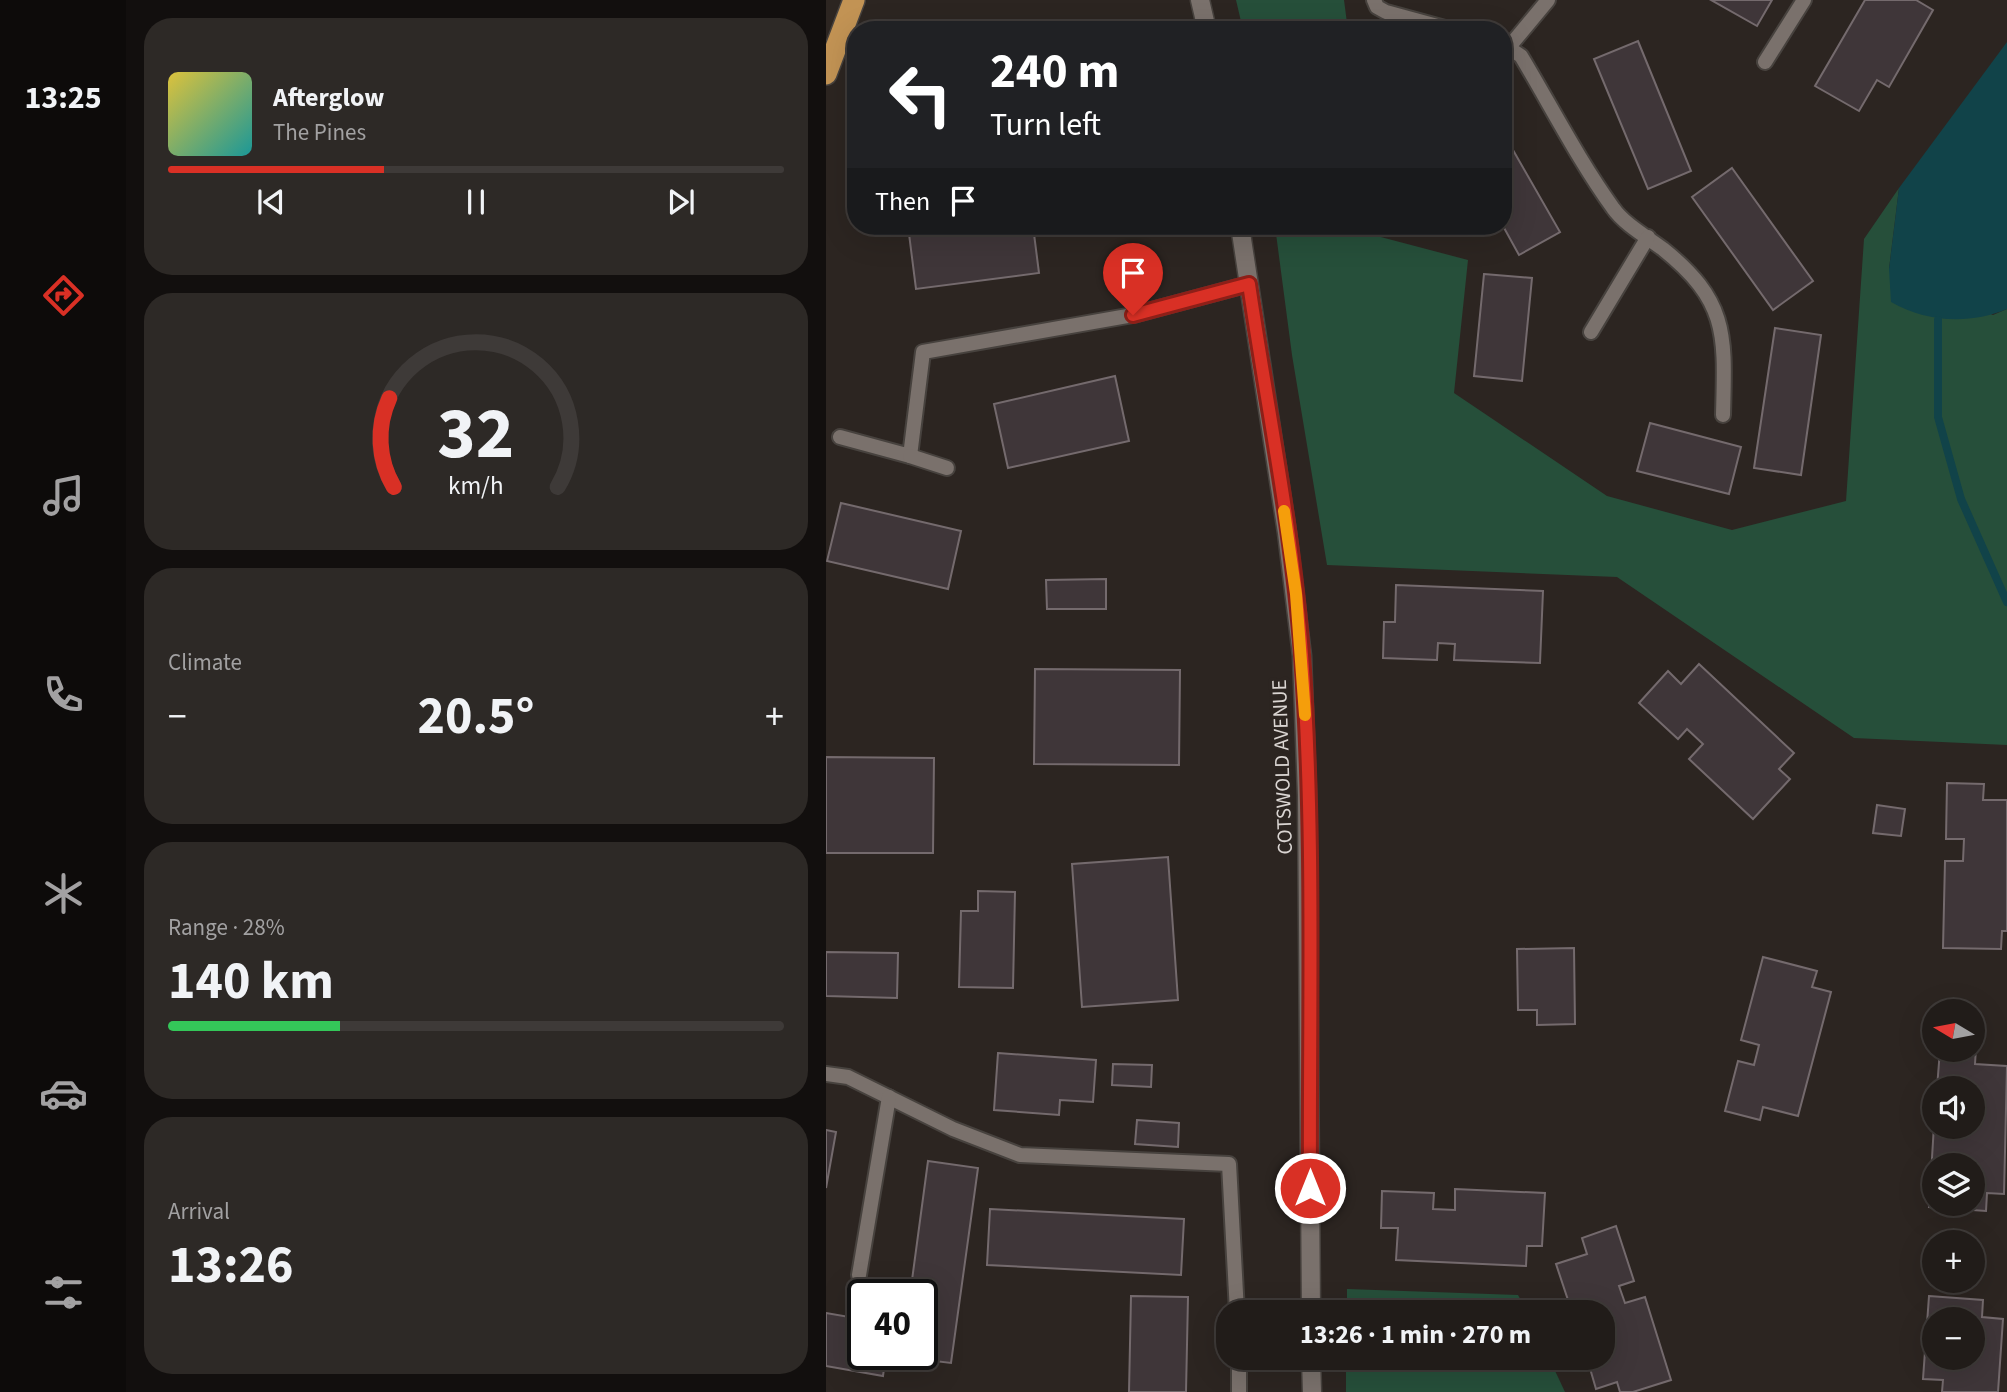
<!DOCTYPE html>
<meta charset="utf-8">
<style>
:root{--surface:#211c19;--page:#2d2926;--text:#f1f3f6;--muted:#a2a1a2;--line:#3e3a38;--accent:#d93025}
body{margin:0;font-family:"Source Sans 3",sans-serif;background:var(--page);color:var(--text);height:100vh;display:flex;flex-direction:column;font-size:26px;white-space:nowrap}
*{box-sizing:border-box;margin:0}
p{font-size:23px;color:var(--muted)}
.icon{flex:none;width:38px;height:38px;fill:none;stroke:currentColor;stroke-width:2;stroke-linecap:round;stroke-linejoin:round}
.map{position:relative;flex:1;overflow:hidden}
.drawer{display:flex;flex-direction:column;gap:18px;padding:18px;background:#120f0e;width:700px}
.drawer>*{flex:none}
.hud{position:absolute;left:21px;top:21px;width:665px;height:214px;border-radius:28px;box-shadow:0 7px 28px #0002,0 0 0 2px var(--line);background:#202124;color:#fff;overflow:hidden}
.needle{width:46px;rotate:280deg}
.tools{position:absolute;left:1096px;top:999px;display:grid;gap:14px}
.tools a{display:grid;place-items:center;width:63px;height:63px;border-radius:50%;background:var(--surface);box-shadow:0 7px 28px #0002,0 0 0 2px var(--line);font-size:35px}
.speed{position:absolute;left:21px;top:1279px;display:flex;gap:14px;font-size:35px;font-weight:700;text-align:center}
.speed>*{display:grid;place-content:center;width:91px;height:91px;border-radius:50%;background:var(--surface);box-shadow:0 7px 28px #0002,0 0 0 2px var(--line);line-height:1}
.speed .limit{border:4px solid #111;border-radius:10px;background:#fff;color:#111}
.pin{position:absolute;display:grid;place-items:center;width:60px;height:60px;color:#fff;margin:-72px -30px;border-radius:50% 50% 50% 0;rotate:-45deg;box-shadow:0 0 7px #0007}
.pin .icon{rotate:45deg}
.me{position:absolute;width:77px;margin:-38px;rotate:0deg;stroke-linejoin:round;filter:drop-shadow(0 0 5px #0008)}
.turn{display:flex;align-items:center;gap:24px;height:147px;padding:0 28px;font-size:32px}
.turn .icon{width:91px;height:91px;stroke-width:2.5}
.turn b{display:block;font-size:49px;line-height:60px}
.then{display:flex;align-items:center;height:66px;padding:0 28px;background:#0003;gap:14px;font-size:26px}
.big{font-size:52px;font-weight:700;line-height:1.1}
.drawer .tile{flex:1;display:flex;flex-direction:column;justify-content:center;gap:10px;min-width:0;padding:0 24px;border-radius:28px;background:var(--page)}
.drawer .dial{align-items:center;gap:0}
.dial svg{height:182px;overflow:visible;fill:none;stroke:var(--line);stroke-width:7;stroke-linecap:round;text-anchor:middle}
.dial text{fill:var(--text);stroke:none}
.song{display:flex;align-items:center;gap:21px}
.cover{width:84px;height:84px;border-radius:10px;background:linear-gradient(135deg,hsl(50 70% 55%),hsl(180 70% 35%))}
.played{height:7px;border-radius:4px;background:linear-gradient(90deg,var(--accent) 35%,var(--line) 35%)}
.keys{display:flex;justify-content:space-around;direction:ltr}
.heat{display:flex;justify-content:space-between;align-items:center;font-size:38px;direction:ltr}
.charge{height:10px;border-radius:5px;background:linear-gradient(90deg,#34c759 28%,var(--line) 0)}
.trip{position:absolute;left:390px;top:1300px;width:399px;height:70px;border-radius:28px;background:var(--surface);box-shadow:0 7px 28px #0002,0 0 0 2px var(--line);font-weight:700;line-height:70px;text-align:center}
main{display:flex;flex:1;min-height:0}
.menu{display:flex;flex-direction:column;width:126px;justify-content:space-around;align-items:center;background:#0d0b0a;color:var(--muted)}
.menu .icon{width:49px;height:49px}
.menu .current{color:var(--accent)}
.menu b{font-size:32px;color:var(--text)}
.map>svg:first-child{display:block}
</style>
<main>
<nav class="menu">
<b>13:25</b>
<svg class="icon current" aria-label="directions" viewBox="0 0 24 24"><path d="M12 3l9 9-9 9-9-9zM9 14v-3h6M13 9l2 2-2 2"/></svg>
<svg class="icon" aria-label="music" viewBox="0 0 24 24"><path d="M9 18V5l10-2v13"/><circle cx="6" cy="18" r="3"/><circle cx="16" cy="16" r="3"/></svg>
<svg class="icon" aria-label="phone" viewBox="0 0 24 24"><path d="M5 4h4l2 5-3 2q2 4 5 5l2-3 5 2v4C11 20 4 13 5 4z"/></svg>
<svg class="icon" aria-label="climate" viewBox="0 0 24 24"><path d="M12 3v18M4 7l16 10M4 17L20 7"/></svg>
<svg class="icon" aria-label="car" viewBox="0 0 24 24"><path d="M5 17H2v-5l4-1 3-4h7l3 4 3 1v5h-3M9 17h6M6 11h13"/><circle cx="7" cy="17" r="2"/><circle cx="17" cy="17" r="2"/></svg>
<svg class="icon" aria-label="filters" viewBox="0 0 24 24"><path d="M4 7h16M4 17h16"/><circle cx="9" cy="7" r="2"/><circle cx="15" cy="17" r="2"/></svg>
</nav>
<section class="drawer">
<div class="tile">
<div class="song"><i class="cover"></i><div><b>Afterglow</b><p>The Pines</p></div></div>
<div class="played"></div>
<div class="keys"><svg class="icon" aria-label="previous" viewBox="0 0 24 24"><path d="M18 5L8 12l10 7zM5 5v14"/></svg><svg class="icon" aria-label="pause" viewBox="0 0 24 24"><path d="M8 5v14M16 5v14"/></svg><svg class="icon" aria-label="next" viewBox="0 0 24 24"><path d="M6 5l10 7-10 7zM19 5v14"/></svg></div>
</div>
<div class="tile dial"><svg viewBox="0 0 100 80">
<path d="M14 69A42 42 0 1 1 86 69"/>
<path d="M14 69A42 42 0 0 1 12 30" stroke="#d93025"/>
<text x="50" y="56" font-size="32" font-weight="700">32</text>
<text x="50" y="72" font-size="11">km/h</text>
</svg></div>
<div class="tile"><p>Climate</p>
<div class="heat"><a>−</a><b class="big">20.5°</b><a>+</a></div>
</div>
<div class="tile"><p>Range · 28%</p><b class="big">140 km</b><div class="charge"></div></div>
<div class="tile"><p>Arrival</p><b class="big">13:26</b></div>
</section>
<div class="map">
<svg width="1181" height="1392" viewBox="0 0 1181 1392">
<rect width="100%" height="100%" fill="#2c2521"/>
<g fill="#264f3a">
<polygon points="410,0 518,0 521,23 526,30 417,30"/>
<polygon points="1073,188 1063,269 1167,315 1181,309 1181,745 1028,738 791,577 501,565 466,355 449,226 513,226 642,260 628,393 781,496 906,530 1020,501 1038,239"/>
<polygon points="521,1289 692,1295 701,1312 521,1312"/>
<polygon points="520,1358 723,1358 739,1392 520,1392"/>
</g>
<path fill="#114349" d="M 1181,42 L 1181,309 C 1143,325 1100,322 1065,302 L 1063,269 L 1073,188 Z"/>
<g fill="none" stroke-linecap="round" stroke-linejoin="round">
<polyline stroke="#114349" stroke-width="8" points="1112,320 1112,417 1135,499 1181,602"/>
</g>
<g fill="#3f3639" stroke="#746a6d" stroke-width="2" fill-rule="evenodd">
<polygon points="885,0 946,0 931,26"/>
<polygon points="1039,0 1090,0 1107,10 1063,87 1051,80 1033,111 989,86"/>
<polygon points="812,41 865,171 822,189 768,59"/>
<polygon points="687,150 734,232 693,255 677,226 677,156"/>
<polygon points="906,168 987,281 947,310 866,197"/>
<polygon points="82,226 207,226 213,273 90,289"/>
<polygon points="658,274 706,278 696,381 648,376"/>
<polygon points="949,328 995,335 975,475 928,468"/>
<polygon points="289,376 303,441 182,468 168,404"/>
<polygon points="824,423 915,447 903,494 811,471"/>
<polygon points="15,503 135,531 122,589 1,561"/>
<polygon points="280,579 280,609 221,609 220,580"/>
<polygon points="570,585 717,591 714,663 628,660 629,644 612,643 611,660 557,658 558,622 569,622"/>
<polygon points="873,664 968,753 953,769 964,779 927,819 863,759 877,744 861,729 852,739 813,703 842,671 855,684"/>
<polygon points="209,669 354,670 353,765 208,764"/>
<polygon points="0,757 108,758 107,853 0,853"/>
<polygon points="1121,783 1158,784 1157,800 1181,800 1181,931 1176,931 1175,949 1117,948 1119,861 1137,861 1138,839 1120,839"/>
<polygon points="1051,805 1079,809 1075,836 1047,833"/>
<polygon points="342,857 352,1000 256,1007 246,864"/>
<polygon points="152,891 189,892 187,988 133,987 135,911 152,911"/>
<polygon points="748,948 749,1024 711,1025 711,1010 692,1010 691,949"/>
<polygon points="0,952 72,953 71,998 0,996"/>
<polygon points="937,957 991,971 986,987 1005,992 972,1116 937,1107 934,1120 899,1111 912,1061 928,1065 933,1045 915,1040"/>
<path d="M 1146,1047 L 1150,1048 L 1149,1064 L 1181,1066 L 1178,1194 L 1161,1193 L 1160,1211 L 1103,1207 L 1108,1125 L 1146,1127 L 1146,1088 L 1111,1088 L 1114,1050 L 1146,1050 ZM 1108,1166 L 1146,1166 L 1146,1204 L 1108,1204 Z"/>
<polygon points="172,1053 270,1060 267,1102 234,1100 233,1115 168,1110"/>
<polygon points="287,1064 326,1065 325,1087 286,1085"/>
<polygon points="311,1120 353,1123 352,1147 309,1144"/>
<polygon points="0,1130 10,1132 0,1188"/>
<polygon points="102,1161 152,1168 125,1363 75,1357 96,1354 96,1295 84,1295"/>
<polygon points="629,1189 719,1193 716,1246 701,1246 700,1266 570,1260 572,1228 555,1228 556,1191 608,1193 607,1209 629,1210"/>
<polygon points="164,1209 358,1219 355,1275 161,1265"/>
<polygon points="790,1226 808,1281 793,1286 799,1303 819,1297 845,1380 807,1392 794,1392 791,1382 770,1389 761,1358 777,1358 777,1312 746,1312 730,1264 761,1254 756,1238"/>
<polygon points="305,1296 362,1297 360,1392 303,1392"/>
<path d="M 1103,1296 L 1157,1300 L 1156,1317 L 1177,1319 L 1172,1392 L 1116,1392 L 1117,1380 L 1097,1379 ZM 1108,1320 L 1146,1320 L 1146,1358 L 1108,1358 Z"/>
<polygon points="0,1313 35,1319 37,1354 60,1354 57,1376 0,1366"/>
</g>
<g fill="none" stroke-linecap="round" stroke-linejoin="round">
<defs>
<g id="service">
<polyline points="548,0 551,7 560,12 626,30"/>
<path d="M 677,44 L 695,56 C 725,106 753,161 787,208 C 798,224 821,237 837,249 C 903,302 899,336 897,415"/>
<polyline points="683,47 722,0"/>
<polyline points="939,62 978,0"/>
<polyline points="765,332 822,237"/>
<polyline points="14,437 84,456 97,352 307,315 423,284"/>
<polyline points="84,456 121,468"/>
<polyline points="0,1074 22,1077 127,1129 194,1155 403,1164 411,1312"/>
<polyline points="33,1275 63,1097"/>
<polyline points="413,1358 413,1392"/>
</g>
<g id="tertiary">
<polyline points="374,0 381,30"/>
<polyline points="414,226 461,533 476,656 481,795 485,1312"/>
<polyline points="485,1358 486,1392"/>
</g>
<polyline id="motorway" points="0,74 28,0"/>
</defs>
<use href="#service" stroke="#47423e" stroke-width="18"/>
<use href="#tertiary" stroke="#47423e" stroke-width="21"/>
<use href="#motorway" stroke="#47423e" stroke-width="24"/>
<use href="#service" stroke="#7a716c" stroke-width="14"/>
<use href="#tertiary" stroke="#7a716c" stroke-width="18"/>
<use href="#motorway" stroke="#c29354" stroke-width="21"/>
</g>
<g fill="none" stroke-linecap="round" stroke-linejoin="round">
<defs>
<path id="route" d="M 307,315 L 423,284 C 441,407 467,531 476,655 C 489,832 483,1011 484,1188"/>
</defs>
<use href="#route" stroke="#8d1f18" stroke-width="18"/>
<use href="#route" stroke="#d93025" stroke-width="12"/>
<polyline stroke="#f59e0b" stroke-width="12" points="458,511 470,594 479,715"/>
</g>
<g text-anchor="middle" stroke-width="7" stroke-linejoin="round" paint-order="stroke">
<g font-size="21" fill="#dad5d2" stroke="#2c2521">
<text transform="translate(456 767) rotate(-92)" y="7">COTSWOLD AVENUE</text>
</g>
</g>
</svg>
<div class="tools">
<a><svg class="needle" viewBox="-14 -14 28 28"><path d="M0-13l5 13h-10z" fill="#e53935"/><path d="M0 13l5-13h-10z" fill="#a2a1a2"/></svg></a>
<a><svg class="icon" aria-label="sound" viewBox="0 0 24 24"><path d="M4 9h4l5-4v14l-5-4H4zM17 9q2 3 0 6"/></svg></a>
<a><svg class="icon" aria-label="layers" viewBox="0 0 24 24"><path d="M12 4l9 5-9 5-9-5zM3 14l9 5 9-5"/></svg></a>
<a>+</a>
<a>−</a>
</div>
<div class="speed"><div class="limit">40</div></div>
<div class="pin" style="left:307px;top:315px;background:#d93025"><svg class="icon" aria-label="arrive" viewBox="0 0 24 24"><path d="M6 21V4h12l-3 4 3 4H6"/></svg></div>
<svg class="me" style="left:484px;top:1188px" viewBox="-20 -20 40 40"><circle r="17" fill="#d93025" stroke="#fff" stroke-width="3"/><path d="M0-11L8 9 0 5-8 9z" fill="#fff"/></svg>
<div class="trip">13:26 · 1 min · 270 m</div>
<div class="hud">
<div class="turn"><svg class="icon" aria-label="left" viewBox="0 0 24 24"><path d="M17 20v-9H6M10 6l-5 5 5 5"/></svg><div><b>240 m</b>Turn left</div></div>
<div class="then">Then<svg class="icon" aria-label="arrive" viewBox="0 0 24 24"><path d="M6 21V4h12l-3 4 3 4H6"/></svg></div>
</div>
</div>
</main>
